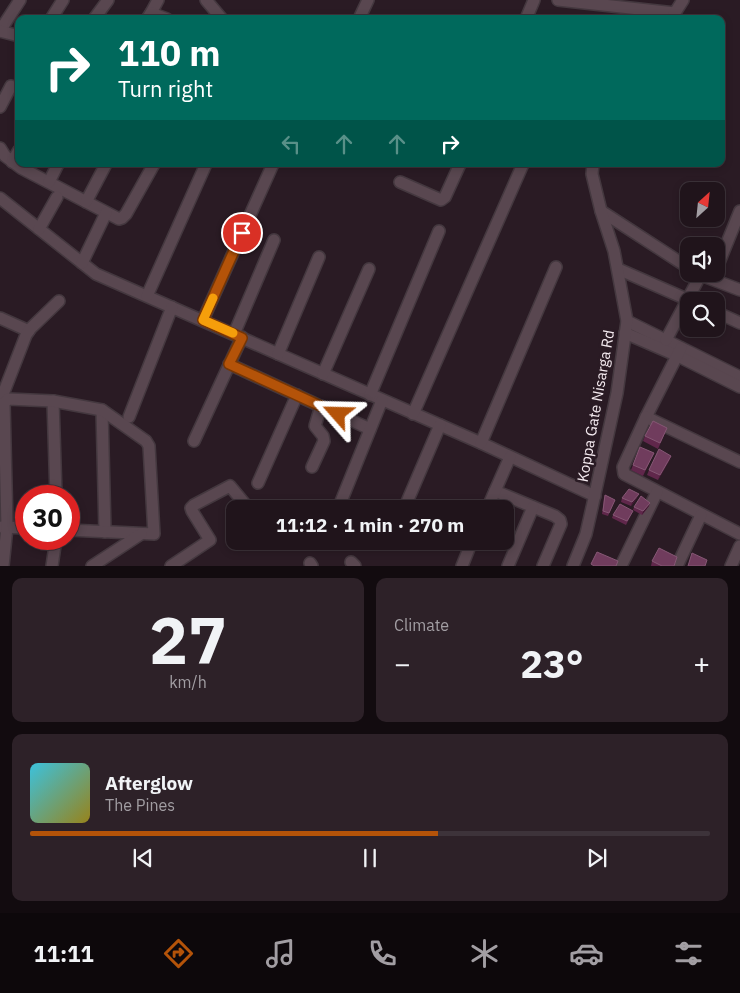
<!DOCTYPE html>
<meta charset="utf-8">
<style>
:root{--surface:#20141b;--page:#2d2128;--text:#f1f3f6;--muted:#a29ea3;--line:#3d333a;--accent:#b45309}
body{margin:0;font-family:"IBM Plex Sans",sans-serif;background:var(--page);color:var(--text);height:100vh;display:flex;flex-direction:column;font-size:19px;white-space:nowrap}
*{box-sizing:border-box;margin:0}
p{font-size:16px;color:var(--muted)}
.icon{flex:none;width:28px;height:28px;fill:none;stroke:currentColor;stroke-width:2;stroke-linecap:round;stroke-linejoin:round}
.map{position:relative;height:566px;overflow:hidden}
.sheet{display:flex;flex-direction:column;gap:12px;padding:12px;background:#120b0f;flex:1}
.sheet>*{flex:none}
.banner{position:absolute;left:15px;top:15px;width:710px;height:152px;border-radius:10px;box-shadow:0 2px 8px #0003,0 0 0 1px var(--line);background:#00695c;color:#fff;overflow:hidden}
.needle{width:32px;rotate:27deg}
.controls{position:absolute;left:680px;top:182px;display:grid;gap:10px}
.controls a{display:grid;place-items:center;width:45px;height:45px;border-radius:10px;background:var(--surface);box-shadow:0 2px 8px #0003,0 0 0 1px var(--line);font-size:25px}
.speed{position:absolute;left:15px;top:485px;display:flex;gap:10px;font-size:25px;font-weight:700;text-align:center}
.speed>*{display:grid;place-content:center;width:65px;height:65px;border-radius:50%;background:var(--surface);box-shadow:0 2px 8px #0003,0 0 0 1px var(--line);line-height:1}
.speed .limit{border:8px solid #d22;background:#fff;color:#111}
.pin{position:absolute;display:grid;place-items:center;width:42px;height:42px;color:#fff;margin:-21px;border:2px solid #fff;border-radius:50%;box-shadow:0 1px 5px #0007}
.me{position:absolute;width:55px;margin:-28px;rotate:295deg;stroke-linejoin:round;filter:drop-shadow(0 0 4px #0008)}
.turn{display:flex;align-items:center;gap:18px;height:105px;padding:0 20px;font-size:22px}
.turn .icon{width:65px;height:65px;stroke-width:2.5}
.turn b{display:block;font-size:35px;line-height:42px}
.lanes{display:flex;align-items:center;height:48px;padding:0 20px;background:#0003;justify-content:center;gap:25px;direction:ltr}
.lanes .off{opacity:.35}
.big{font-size:38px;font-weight:700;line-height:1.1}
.sheet .tile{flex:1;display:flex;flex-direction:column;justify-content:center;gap:8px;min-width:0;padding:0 18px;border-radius:10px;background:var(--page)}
.sheet .dial{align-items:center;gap:0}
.dial b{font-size:65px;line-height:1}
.song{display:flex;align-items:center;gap:15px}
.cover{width:60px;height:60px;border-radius:8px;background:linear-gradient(135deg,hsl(190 70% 55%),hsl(50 70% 35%))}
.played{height:5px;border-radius:2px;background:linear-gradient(90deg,var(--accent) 60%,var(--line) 60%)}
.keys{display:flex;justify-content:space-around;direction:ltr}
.heat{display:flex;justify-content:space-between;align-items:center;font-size:28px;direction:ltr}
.sheet .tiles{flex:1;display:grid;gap:12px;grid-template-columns:1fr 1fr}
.tile:last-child{grid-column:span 2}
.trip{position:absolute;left:226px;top:500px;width:288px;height:50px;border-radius:10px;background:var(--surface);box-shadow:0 2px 8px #0003,0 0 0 1px var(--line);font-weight:700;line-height:50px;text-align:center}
.tab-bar{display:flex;height:80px;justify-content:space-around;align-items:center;background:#0d080b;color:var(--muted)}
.tab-bar .icon{width:35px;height:35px}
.tab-bar .current{color:var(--accent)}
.tab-bar b{font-size:22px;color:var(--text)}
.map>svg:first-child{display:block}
</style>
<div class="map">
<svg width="740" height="566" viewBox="0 0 740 566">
<rect width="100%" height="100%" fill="#2a1b24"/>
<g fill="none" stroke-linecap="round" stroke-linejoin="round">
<defs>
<g id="minor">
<polyline points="206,0 222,19"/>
<polyline points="558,0 675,13"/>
<polyline points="151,13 158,0"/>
<polyline points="51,19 63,0"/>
<polyline points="94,19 108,0"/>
<polyline points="147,19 151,13 167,19"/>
<polyline points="359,19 368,0"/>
<polyline points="526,19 534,0"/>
<polyline points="671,19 683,0"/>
<polyline points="0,31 20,0"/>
<polyline points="0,31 19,36"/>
<polyline points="0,107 11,86"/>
<polyline points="0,148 5,156 21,168 119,219 122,218 126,214 154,164"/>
<polyline points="12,162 19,150"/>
<polyline points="49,182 58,164"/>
<polyline points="400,182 441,200 445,197 460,164"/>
<polyline points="0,198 96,274 481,443 595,496"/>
<polyline points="86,202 106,164"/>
<polyline points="601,211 689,268"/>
<polyline points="39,229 57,197"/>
<polyline points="82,263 106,213"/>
<polyline points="618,269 691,301"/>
<polyline points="716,270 740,211"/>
<polyline points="698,274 740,290"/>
<polyline points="147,296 206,164"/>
<polyline points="716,312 740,323"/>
<polyline points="0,318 29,331"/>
<polyline points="203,320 273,164"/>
<polyline points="627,321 740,377"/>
<polyline points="625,333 678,356 740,387"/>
<polyline points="234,334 274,240"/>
<polyline points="666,340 700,276"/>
<polyline points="681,348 646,417 740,462"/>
<polyline points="278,354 319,257"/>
<polyline points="229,364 370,429"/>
<polyline points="323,374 369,269"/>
<polyline points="370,395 439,231"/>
<polyline points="53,401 56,496"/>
<polyline points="0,402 26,335 30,329 59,301"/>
<polyline points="102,410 105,532"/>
<polyline points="413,414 523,164"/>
<polyline points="129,417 172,307"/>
<polyline points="646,417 623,467 624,474 740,534"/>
<polyline points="194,441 242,337"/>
<polyline points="481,443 556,267"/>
<polyline points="312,467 324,441 323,436 315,426 321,406"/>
<polyline points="258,483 297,395"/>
<polyline points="495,491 555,516 560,520 561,524 543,566"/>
<polyline points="338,509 382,400"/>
<polyline points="404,509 440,425"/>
<polyline points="487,509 510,457"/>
<polyline points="2,527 26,528"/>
<polyline points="351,562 355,566"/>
<polyline points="310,563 312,566"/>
<polyline points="3,566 7,527 4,403 8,399 53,401 102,410 146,441 149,446 154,534 69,530"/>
<polyline points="52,566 56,539"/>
<polyline points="92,566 141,534"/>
<polyline points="171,566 210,540 192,511 191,508 194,505 230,486 249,509"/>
<polyline points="462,566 472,541"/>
<polyline points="508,566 533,507"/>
<polyline points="573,566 586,534 593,503 617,393 627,321 614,251 601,211 592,174 593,164"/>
<polyline points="621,566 657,492"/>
<polyline points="677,566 701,515"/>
<polyline points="731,566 740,546"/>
</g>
</defs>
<use href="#minor" stroke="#44383f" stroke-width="14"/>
<use href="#minor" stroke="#594750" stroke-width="11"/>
</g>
<g fill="#60274b">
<polygon points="665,433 658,449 643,441 645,436"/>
<polygon points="640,447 654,453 643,476 631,470"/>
<polygon points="671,456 669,461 658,480 647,475 649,470"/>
<polygon points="605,495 615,500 608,516 602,514 604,498"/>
<polygon points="622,498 637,498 631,506 621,502"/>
<polygon points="649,506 642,515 633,510 634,507"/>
<polygon points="633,511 626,525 612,518 613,515"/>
<polygon points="652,561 674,566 651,566"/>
</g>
<g fill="#441934">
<polygon points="671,456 669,461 658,480 660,475"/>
<polygon points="639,494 637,498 631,506 632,502"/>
<polygon points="650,503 649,506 642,515 643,511"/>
</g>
<g fill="#703c5d" stroke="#855774">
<polygon points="653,421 667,428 660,443 645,436"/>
<polygon points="640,447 654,453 645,470 633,465"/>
<polygon points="659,449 671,456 660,475 649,470"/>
<polygon points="629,489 639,494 632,502 622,498"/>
<polygon points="605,495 615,500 609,513 603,511"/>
<polygon points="641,496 650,503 643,511 634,507"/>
<polygon points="620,504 633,511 627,521 613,515"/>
<polygon points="659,548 677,557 674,566 662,566 652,561"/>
<polygon points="597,552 618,561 616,566 594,566 591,564"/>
<polygon points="692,553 707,560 705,566 688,566"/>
</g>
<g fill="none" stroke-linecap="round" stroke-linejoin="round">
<defs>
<polyline id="route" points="242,233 203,320 242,338 229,364 338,414"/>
</defs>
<use href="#route" stroke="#753606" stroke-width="12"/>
<use href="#route" stroke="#b45309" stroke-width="9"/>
<polyline stroke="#f59e0b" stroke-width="9" points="213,298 203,320 233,333"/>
</g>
<g text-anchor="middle" stroke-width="5" stroke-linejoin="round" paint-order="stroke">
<g font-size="15" fill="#f5ebf0" stroke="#2a1b24">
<text transform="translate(596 406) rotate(-80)" y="5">Koppa Gate Nisarga Rd</text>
</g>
</g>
</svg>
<div class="controls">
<a><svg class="needle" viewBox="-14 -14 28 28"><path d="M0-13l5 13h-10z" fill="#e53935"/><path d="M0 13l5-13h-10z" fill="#a29ea3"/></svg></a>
<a><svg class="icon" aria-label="sound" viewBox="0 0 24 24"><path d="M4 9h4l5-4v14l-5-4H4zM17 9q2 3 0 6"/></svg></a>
<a><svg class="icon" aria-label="search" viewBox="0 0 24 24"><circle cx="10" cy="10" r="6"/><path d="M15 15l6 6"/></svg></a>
</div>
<div class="speed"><div class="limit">30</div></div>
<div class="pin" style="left:242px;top:233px;background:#d93025"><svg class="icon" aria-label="arrive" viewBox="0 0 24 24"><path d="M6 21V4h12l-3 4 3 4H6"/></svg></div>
<svg class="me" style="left:338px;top:414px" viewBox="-20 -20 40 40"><path d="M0-17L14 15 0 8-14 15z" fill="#b45309" stroke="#fff" stroke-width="4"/></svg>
<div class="trip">11:12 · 1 min · 270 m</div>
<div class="banner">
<div class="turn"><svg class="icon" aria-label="right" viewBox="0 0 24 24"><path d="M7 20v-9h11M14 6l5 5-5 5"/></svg><div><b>110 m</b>Turn right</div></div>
<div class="lanes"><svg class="icon off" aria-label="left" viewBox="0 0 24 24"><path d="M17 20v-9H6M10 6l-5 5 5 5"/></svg><svg class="icon off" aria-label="ahead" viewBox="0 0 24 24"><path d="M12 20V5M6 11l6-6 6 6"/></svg><svg class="icon off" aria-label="ahead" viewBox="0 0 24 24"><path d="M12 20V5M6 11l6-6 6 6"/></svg><svg class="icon" aria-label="right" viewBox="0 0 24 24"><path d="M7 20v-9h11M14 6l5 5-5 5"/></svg></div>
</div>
</div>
<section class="sheet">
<div class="tiles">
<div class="tile dial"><b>27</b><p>km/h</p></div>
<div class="tile"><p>Climate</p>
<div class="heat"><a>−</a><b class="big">23°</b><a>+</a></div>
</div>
<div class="tile">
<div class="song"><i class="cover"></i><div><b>Afterglow</b><p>The Pines</p></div></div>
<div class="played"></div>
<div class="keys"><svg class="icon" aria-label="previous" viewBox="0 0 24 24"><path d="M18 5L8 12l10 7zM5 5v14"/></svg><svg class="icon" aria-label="pause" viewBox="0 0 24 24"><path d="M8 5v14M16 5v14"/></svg><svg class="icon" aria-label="next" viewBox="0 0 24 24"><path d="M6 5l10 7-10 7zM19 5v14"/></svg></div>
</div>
</div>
</section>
<nav class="tab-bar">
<b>11:11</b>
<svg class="icon current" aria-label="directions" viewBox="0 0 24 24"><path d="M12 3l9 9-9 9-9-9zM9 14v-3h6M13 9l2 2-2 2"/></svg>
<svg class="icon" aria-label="music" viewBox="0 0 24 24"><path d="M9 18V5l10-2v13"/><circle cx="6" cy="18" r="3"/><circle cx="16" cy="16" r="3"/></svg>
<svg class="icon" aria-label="phone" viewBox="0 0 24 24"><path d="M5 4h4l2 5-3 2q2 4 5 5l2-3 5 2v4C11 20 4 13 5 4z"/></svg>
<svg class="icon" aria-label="climate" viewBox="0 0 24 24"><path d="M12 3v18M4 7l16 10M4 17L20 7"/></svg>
<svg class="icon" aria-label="car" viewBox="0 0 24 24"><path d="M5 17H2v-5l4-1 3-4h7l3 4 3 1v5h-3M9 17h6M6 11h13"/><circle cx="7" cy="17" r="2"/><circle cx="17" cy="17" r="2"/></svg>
<svg class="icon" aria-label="filters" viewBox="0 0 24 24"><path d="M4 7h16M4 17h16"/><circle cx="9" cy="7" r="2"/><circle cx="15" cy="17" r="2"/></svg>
</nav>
